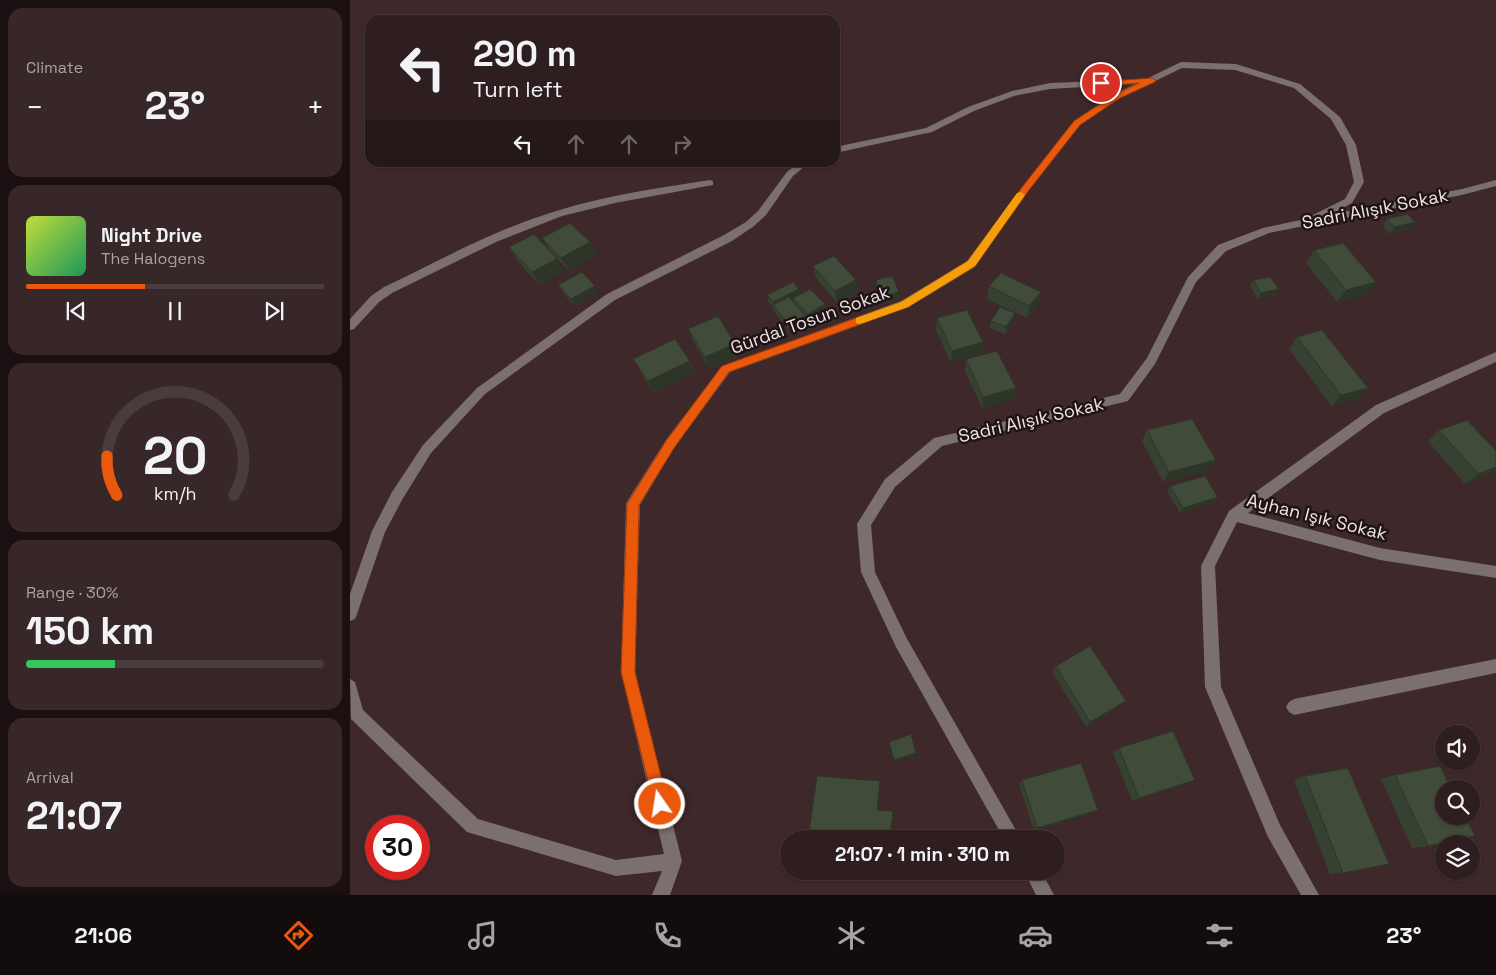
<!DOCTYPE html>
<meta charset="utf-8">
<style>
:root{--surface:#2f1e20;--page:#372729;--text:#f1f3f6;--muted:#a7a2a5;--line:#4a3c3e;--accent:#ea580c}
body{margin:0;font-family:"Space Grotesk",sans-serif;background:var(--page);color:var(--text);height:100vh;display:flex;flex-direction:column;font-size:19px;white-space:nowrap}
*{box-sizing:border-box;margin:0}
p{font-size:16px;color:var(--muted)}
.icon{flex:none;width:28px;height:28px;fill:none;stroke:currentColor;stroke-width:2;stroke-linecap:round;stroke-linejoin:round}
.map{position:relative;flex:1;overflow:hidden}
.panel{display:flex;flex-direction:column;gap:8px;padding:8px;background:#1a1012;width:350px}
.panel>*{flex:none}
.top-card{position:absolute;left:15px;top:15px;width:475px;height:152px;border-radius:15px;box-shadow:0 1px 4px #0004,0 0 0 1px var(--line);background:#2f1e20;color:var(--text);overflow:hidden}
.fabs{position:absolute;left:1085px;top:725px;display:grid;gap:10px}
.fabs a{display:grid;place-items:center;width:45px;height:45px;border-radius:50%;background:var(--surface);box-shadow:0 1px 4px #0004,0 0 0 1px var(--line);font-size:25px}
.speed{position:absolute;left:15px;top:815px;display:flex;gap:10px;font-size:25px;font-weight:700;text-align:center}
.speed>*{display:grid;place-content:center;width:65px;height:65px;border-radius:50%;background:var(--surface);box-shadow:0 1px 4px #0004,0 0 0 1px var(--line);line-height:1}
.speed .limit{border:8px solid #d22;background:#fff;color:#111}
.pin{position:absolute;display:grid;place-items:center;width:42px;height:42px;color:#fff;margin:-21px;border:2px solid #fff;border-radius:50%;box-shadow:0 1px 5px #0007}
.me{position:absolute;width:55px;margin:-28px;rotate:347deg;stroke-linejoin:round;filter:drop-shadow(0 0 4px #0008)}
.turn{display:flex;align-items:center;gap:18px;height:105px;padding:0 25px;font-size:22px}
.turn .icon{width:65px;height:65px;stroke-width:2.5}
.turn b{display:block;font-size:35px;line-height:42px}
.lanes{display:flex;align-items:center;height:48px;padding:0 25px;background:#0003;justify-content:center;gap:25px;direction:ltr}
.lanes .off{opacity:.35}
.big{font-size:38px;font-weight:600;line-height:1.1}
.panel .card{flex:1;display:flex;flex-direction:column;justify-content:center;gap:8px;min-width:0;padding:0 18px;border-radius:15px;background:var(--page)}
.panel .dial{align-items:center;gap:0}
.dial svg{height:130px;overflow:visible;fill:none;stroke:var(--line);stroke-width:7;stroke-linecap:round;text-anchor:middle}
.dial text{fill:var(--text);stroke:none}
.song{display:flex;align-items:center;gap:15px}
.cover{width:60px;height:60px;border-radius:8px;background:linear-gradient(135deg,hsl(70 70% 55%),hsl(150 70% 35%))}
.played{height:5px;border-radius:2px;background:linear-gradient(90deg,var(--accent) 40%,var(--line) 40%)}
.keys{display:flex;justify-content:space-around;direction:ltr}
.heat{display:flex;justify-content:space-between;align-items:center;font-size:28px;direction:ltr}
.charge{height:8px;border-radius:4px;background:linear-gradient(90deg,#34c759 30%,var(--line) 0)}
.trip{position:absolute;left:430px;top:830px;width:285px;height:50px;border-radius:25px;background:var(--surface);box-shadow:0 1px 4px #0004,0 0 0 1px var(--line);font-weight:600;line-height:50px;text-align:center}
.tab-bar{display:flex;height:80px;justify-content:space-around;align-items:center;background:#130c0d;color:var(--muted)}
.tab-bar .icon{width:35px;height:35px}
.tab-bar .active{color:var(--accent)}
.tab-bar b{font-size:22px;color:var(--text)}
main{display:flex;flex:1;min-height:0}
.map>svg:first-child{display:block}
</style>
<main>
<section class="panel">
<div class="card"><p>Climate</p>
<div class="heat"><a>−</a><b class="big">23°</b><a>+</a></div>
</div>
<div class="card">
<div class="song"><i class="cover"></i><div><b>Night Drive</b><p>The Halogens</p></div></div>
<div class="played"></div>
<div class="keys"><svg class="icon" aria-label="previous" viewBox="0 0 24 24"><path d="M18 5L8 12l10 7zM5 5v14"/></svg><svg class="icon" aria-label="pause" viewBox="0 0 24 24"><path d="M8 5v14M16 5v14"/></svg><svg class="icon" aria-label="next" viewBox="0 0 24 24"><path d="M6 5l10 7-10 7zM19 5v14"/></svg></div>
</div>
<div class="card dial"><svg viewBox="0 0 100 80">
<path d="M14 69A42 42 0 1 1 86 69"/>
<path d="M14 69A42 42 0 0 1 8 45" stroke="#ea580c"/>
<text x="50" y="56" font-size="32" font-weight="700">20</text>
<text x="50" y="72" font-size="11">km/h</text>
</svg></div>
<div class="card"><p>Range · 30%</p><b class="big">150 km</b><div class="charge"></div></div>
<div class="card"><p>Arrival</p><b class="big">21:07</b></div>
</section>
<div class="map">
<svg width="1146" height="895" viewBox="0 0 1146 895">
<rect width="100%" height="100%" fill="#3f282a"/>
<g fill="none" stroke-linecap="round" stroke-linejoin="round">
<g fill="#7b6f70" fill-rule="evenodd">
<polygon points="831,62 886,64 950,84 990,117 1006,145 1014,182 1002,203 982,214 1112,189 1146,180 1146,186 1112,195 919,233 876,251 846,282 805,364 778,401 592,446 545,487 521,525 525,572 556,637 671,839 654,839 546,647 511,572 507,524 535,479 584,438 770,394 797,358 838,277 868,245 913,228 955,219 995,199 1004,182 996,145 981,119 944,88 885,70 832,68 770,98 730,125 679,190 625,267 559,307 380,372 324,448 290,505 285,672 332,861 320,895 302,895 312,871 266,876 117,832 1,719 0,679 5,682 13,710 128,819 266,860 314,854 271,672 276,504 278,500 316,440 372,366 551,301 617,261 673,186 724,121 764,94 785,84 700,89 664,96 624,111 582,132 485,153 485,147 576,128 618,107 662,91 700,83 796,79"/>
<polygon points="449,162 460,162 443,176 416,215 404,226 382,241 265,300 135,394 81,453 52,500 35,532 7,614 5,619 0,621 0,594 22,531 42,492 73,445 127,388 257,294 374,235 396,222 408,211 437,172"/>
<path d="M 360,180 L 363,181 L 363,185 L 265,203 L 212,216 L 146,242 L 42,293 L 29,302 L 4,329 L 0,330 L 0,319 L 21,296 L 34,287 C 83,264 131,237 182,219 C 240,198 300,189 360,180 Z"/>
<polygon points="1146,352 1146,362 1034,413 898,513 1030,548 1146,566 1146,578 1030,560 887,522 865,566 871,687 930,825 969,895 951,895 918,837 855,687 851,566 879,511 1026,405"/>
<polygon points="1146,659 1146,673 944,715 939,712 936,707 939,702 944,699"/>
<polygon points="674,871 691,871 704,895 686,895"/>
</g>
</g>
<g fill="#374131">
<polygon points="1037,219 1060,229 1040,234 1033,226"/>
<polygon points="192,238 240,242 246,255 219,271 200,251"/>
<polygon points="159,247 214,272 189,285 167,260"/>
<polygon points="964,250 1026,282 1017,295 987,302 956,263"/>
<polygon points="463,266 506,280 508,293 487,303 466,278"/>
<polygon points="526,280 549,292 549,299 533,303 526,286"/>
<polygon points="903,280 929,289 925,296 908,299 900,286"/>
<polygon points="208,285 248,293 224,306 212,291"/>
<polygon points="639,286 691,292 688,305 677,318 637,299"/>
<polygon points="449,289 450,294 475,304 476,310 459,320 455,316 456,322 440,331 424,312 423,307 418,301 417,295"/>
<polygon points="587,318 632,354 601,363 586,330"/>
<polygon points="664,319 656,334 640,328 641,321"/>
<polygon points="338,329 385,344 389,356 359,369 343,341"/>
<polygon points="947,337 1018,388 1008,399 982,406 939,349"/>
<polygon points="283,359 340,361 345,372 304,393 290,371"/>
<polygon points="616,359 666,388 663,399 632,408 615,371"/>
<polygon points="797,430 866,460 859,471 813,482 792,441"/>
<polygon points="1089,430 1146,451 1146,471 1143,473 1115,484 1078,441"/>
<polygon points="820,486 864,502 830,513 817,491"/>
<polygon points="706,666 770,706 736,727 702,672"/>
<polygon points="769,748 836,784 782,801 763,753"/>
<polygon points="1045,775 1078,846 1062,848 1031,779"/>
<polygon points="955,776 993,873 980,874 944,780"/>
<polygon points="672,780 748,810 742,813 684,831 669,784"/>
</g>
<g fill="#2d3528">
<polygon points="1065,222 1060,229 1040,234 1044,227"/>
<polygon points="240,242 246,255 219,271 211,258"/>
<polygon points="207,259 214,272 189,285 182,272"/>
<polygon points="506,280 508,293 487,303 485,291"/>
<polygon points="1026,282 1017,295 987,302 996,290"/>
<polygon points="245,286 248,293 224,306 221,299"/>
<polygon points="449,289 450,296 424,308 423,302"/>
<polygon points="929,289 925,296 908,299 911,293"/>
<polygon points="549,292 549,299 533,303 533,296"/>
<polygon points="691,292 688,305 677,318 679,306"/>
<polygon points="475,304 476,310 459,320 458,314"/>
<polygon points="665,313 664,319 656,334 656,327"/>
<polygon points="455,316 456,322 440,331 439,325"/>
<polygon points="633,342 632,354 601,363 602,351"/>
<polygon points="385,344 389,356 359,369 355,357"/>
<polygon points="340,361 345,372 304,393 298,381"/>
<polygon points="666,388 663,399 632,408 633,397"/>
<polygon points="1018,388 1008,399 982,406 991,395"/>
<polygon points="866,460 859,471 813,482 819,472"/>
<polygon points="1146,467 1146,471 1143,473 1115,484 1128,474"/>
<polygon points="868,497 864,502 830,513 833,508"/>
<polygon points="776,701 770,706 736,727 740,722"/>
<polygon points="566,753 566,755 544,762 544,760"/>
<polygon points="845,780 836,784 782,801 789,798"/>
<polygon points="530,781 531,785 528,813 527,810"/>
<polygon points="748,810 742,813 684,831 687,828"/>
<polygon points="543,811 544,814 541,839 540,839"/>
</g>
<g fill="#404c39" stroke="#2d3528">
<polygon points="1057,214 1065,222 1044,227 1037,219"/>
<polygon points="220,223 240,242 211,258 192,238"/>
<polygon points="184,234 207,259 182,272 159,247"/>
<polygon points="993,243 1026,282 996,290 964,250"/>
<polygon points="484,256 506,280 485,291 463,266"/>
<polygon points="232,272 245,286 221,299 208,285"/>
<polygon points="651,273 691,292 679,306 639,286"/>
<polygon points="542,276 549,292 533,296 526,280"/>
<polygon points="920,277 929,289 911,293 903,280"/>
<polygon points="443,282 449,289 423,302 417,295"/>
<polygon points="460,289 475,304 458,314 443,298"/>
<polygon points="439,297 455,316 439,325 423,305"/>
<polygon points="650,307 665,313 656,327 641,321"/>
<polygon points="617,310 633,342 602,351 587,318"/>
<polygon points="368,316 385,344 355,357 338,329"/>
<polygon points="972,330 1018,388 991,395 947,337"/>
<polygon points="325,339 340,361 298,381 283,359"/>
<polygon points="647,351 666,388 633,397 616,359"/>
<polygon points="842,419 866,460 819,472 797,430"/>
<polygon points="1117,420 1146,451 1146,467 1128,474 1089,430"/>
<polygon points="855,476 868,497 833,508 820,486"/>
<polygon points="740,646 776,701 740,722 706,666"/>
<polygon points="823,731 845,780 789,798 769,748"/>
<polygon points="561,734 566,753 544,760 539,742"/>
<polygon points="731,763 748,810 687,828 672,780"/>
<polygon points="1090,766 1101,789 1094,789 1094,816 1115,816 1125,836 1078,846 1045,775"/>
<polygon points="998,768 1039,864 993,873 955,776"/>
<polygon points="467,776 530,781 527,810 543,811 540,839 458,839"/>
</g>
<polygon fill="#ea580c" stroke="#983908" points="802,78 806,80 805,82 770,98 730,125 679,190 625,266 558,307 379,372 324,448 289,505 285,672 318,804 315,809 310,812 305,809 271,672 277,504 316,441 372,366 551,302 618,261 673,186 724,121 764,95 789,83 751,86 748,85 748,82"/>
<polygon fill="#f59e0b" points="671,192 675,195 625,266 558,307 510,324 506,323 506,318 551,302 618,261 667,193"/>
<g text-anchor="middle" stroke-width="5" stroke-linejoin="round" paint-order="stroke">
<g font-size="18" fill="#f2e3e4" stroke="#1e1415">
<text transform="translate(1025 209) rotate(-11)" y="6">Sadri Alışık Sokak</text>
<text transform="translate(460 320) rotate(-20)" y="6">Gürdal Tosun Sokak</text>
<text transform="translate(681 420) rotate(-13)" y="6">Sadri Alışık Sokak</text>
<text transform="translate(967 517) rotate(14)" y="6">Ayhan Işık Sokak</text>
</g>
</g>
</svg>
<div class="fabs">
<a><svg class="icon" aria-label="sound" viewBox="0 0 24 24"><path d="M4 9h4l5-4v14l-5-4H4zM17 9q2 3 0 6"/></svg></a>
<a><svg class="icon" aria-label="search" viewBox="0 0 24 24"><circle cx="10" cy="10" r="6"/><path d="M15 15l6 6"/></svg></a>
<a><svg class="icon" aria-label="layers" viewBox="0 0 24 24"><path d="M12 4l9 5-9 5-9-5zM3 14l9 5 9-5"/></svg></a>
</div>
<div class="speed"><div class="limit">30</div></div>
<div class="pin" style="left:751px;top:83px;background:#d93025"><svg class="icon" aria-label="arrive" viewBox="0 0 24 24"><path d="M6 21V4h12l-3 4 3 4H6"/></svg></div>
<svg class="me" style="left:310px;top:804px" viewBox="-20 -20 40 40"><circle r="17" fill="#ea580c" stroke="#fff" stroke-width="3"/><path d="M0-11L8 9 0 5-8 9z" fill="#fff"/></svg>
<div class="trip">21:07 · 1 min · 310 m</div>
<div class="top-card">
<div class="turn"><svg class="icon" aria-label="left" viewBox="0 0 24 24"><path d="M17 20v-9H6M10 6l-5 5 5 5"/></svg><div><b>290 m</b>Turn left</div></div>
<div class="lanes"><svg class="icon" aria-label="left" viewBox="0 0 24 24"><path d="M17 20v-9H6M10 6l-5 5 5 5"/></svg><svg class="icon off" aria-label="ahead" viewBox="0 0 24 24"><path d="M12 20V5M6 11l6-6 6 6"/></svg><svg class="icon off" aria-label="ahead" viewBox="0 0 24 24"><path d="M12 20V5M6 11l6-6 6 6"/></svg><svg class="icon off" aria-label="right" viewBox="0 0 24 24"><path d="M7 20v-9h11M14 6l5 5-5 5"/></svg></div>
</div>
</div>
</main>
<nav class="tab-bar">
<b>21:06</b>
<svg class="icon active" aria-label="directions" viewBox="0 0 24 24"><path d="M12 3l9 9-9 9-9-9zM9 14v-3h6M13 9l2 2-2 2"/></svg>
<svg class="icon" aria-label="music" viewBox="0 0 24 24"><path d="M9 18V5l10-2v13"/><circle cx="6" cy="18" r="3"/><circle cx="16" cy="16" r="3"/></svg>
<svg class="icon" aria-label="phone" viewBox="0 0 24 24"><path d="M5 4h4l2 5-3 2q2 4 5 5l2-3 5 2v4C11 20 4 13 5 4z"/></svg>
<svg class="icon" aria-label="climate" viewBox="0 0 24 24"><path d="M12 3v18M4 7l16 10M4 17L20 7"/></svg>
<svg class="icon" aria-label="car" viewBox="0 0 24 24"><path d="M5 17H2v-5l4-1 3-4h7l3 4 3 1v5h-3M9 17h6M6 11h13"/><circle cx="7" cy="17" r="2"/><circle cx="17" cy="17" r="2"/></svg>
<svg class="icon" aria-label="filters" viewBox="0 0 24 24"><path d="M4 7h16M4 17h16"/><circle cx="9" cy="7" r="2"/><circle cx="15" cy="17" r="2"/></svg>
<b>23°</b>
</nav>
